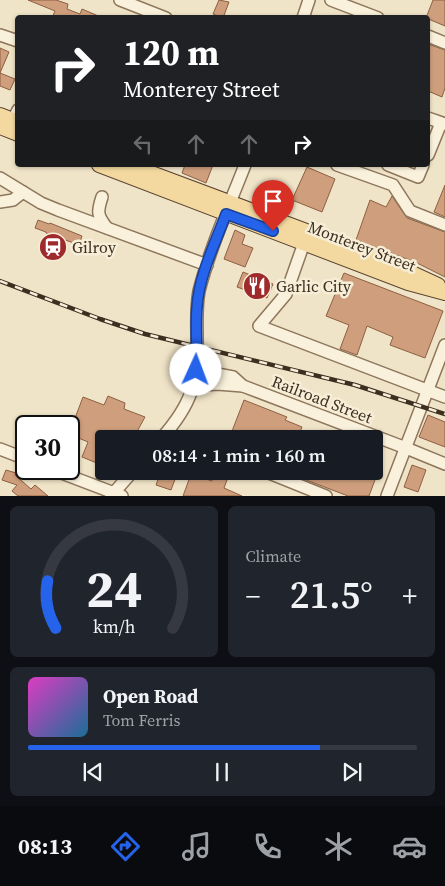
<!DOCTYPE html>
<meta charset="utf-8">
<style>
:root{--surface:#171b24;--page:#20242c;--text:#f1f3f6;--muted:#9ea1a6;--line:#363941;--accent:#2563eb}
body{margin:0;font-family:"Source Serif 4",serif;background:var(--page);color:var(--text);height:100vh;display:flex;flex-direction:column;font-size:19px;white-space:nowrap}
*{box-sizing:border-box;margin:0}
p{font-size:16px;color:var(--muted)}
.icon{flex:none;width:28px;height:28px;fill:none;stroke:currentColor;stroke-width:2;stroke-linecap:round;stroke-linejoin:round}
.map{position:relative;height:496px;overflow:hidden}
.drawer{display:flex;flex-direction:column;gap:10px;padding:10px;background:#0d0f14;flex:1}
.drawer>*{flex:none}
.hud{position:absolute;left:15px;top:15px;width:415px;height:152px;border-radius:5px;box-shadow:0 1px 4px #0004;background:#202124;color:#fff;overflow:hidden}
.speed{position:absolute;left:15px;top:415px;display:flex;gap:10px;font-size:25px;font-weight:700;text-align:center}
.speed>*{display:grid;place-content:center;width:65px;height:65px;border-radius:50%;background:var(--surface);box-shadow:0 1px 4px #0004;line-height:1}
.speed .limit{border:2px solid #111;border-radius:8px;background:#fff;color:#111}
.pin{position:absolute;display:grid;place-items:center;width:42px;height:42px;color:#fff;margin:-51px -21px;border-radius:50% 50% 50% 0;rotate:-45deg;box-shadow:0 0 5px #0007}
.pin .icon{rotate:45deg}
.me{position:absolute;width:55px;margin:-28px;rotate:2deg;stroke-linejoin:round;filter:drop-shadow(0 0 4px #0008)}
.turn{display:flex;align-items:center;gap:18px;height:105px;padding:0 25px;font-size:22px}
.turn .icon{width:65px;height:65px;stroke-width:2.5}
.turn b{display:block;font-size:35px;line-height:42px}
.lanes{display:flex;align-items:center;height:48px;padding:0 25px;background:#0003;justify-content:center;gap:25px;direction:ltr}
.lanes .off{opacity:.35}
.big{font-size:38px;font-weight:600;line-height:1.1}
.drawer .card{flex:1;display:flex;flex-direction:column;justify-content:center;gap:8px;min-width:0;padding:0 18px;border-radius:8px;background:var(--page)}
.drawer .dial{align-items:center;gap:0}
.dial svg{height:130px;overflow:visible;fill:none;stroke:var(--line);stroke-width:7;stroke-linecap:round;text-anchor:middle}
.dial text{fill:var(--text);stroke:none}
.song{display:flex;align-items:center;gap:15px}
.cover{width:60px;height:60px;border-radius:8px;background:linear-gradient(135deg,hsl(310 70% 55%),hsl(200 70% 35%))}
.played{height:5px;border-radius:2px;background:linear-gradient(90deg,var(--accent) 75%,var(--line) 75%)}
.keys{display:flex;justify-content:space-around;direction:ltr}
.heat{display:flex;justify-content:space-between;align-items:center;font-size:28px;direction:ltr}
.drawer .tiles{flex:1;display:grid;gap:10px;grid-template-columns:1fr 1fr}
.card:last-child{grid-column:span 2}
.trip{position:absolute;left:95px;top:430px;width:288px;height:50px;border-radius:5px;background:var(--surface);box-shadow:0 1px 4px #0004;font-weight:600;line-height:50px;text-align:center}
.tabs{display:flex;height:80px;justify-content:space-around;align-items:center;background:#090b0e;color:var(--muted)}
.tabs .icon{width:35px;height:35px}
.tabs .on{color:var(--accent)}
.tabs b{font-size:22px;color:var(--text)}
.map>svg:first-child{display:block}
</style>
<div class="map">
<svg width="445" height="496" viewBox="0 0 445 496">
<rect width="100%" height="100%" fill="#f0e4c8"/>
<g fill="#cf9f7d" stroke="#8d5f41">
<polygon points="28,0 56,0 68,4 67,9 80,14 82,9 103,18 52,18 55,11"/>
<polygon points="219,0 229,2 223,18 213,14"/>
<polygon points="433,0 445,0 445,26 426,18"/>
<polygon points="428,44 445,50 445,88 442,97 428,91"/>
<polygon points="0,48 9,52 0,73 15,79 10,90 0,86"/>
<polygon points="185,165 213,165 206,183 182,173"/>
<polygon points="307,167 335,179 322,212 292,200"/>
<polygon points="445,185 445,217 434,212"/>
<polygon points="392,196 407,218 445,232 445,277 415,262 356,240 370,200 386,207"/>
<polygon points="38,220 49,224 50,223 82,236 79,245 46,233 46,232 35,228"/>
<polygon points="235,230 245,235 242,244 253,248 245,267 224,259"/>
<polygon points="243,272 273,284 267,298 237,287"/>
<polygon points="344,273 443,311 425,358 390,345 393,337 367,326 357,355 340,349 349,325 326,316"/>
<polygon points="108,396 125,403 124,409 145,417 133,439 104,439 104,466 82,457 88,442 69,434 83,397 104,405"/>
<polygon points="244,400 287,417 285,420 302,427 297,439 290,439 280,435 278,439 229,439"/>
<polygon points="428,415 445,422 445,447 419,437"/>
<polygon points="374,458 382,461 369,496 348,496 301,478 303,471 353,471 374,479"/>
<polygon points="412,465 426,470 418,492 404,487"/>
<polygon points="6,470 16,473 15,475 31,489 35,485 48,496 18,496 12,491 17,485 2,480"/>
<polygon points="161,471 169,471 177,474 171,490 156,485"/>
<polygon points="191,474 212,481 214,476 227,480 224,488 242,496 183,496"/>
</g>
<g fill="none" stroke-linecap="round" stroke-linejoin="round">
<defs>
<g id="minor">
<polyline points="120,0 166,18"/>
<polyline points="331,0 378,18"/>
<polyline points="303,18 309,0"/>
<polyline points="0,35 18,41"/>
<polyline points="428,36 445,43"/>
<polyline points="428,118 445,124"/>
<polyline points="13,120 18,110"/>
<polyline points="428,155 441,123"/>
<polyline points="337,165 393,185 410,211 445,225"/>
<polyline points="388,165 418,177 423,165"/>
<polyline points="0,178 41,203 58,210 207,265"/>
<path d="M 102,197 C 97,212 97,215 107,228"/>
<polyline points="0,202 13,200 23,192"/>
<polyline points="304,243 286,294 259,326 445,397"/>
<polyline points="196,370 233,377 243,386 406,448 445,464"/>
<polyline points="194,386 217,384 243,386"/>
<polyline points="167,433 182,439"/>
<path d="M 161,439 C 192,404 198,383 197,337 C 197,322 196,307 199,291 C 210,248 229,206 245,165"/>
<polyline points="0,449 26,459"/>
<polyline points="51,469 122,496"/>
<polyline points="264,471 326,496"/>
<polyline points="111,496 133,471"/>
<polyline points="387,496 445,345"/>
</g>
<g id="major">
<polyline points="0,115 18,122"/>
<polyline points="0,127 18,134"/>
<polyline points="99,165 408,283 445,293"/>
<polyline points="130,165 309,232 412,273 438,285"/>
</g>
</defs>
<use href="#minor" stroke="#8d765c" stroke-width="14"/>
<use href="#major" stroke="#5b4430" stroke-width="16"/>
<use href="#minor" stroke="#faf1dc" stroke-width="11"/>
<use href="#major" stroke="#f3d9a0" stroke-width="14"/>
<defs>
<polyline id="rail" points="0,281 100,319 145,334 355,385 445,414"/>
</defs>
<use href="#rail" stroke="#3d2e20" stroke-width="4.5"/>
<use href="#rail" stroke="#f7eed8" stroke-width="2.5" stroke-dasharray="8" stroke-linecap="butt"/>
</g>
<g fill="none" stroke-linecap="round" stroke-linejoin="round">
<defs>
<path id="route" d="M 196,370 C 198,349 195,328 197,307 C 199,275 215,244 226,214 L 273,231"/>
</defs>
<use href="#route" stroke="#184099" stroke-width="12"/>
<use href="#route" stroke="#2563eb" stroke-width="9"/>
</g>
<defs>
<symbol id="station-disc" viewBox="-11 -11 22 22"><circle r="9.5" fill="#9e2a2b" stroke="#f7eed8"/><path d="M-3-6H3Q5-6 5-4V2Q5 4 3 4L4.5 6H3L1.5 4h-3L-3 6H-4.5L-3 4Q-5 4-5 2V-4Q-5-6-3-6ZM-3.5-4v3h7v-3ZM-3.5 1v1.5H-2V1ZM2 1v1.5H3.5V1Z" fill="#fff"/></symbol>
<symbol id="restaurant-disc" viewBox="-11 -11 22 22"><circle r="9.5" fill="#9e2a2b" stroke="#f7eed8"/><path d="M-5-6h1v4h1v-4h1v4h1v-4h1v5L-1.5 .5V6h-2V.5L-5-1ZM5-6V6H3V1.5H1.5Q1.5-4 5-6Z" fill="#fff"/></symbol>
</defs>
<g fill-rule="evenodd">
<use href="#station-disc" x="37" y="231" width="32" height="32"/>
<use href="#restaurant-disc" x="241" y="270" width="32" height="32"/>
</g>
<g text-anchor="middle" stroke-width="5" stroke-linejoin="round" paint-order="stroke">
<g font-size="16" fill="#3d2e20" stroke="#f7eed8">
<text transform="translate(362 246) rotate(21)" y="6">Monterey Street</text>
<text transform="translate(322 399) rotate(21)" y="6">Railroad Street</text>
</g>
<g font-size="16" fill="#3d2e20" stroke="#f7eed8" text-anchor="start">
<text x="72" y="253">Gilroy</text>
<text x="276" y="292">Garlic City</text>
</g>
</g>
</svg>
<div class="speed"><div class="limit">30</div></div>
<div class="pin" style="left:273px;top:231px;background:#d93025"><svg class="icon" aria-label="arrive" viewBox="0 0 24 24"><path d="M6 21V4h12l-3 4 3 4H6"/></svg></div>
<svg class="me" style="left:196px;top:370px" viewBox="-20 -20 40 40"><circle r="19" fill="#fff"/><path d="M0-13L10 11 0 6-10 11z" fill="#2563eb"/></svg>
<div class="trip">08:14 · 1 min · 160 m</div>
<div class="hud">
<div class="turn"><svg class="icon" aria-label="right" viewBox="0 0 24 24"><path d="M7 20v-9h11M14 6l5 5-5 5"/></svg><div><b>120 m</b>Monterey Street</div></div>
<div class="lanes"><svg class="icon off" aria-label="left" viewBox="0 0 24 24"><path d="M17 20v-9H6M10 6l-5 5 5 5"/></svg><svg class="icon off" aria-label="ahead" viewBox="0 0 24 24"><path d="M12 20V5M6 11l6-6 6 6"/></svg><svg class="icon off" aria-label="ahead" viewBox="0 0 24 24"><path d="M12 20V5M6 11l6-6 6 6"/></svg><svg class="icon" aria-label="right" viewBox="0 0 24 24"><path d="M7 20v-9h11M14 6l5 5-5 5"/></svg></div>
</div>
</div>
<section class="drawer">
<div class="tiles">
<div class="card dial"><svg viewBox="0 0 100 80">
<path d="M14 69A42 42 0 1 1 86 69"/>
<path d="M14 69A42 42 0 0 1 9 40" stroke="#2563eb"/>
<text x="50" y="56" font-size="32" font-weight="700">24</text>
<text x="50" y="72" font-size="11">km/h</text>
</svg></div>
<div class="card"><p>Climate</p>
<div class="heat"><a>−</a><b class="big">21.5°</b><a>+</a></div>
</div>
<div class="card">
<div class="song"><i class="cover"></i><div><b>Open Road</b><p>Tom Ferris</p></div></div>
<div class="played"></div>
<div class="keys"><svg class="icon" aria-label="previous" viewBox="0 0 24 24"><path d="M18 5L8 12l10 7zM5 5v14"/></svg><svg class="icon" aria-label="pause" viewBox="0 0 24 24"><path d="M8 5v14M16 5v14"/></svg><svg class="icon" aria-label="next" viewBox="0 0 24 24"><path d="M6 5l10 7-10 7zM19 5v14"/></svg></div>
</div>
</div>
</section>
<nav class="tabs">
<b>08:13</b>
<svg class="icon on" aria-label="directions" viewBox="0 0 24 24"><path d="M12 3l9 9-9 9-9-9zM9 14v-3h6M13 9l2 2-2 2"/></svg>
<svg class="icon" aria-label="music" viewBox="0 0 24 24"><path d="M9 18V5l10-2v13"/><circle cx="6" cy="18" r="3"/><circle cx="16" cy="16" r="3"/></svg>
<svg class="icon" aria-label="phone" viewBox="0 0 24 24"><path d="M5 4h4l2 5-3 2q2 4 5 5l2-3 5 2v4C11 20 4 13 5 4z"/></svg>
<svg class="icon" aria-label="climate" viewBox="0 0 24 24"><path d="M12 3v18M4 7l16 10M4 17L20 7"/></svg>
<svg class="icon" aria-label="car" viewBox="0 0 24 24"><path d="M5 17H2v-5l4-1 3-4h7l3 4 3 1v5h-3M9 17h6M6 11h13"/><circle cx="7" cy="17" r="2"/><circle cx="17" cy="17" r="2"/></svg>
</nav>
